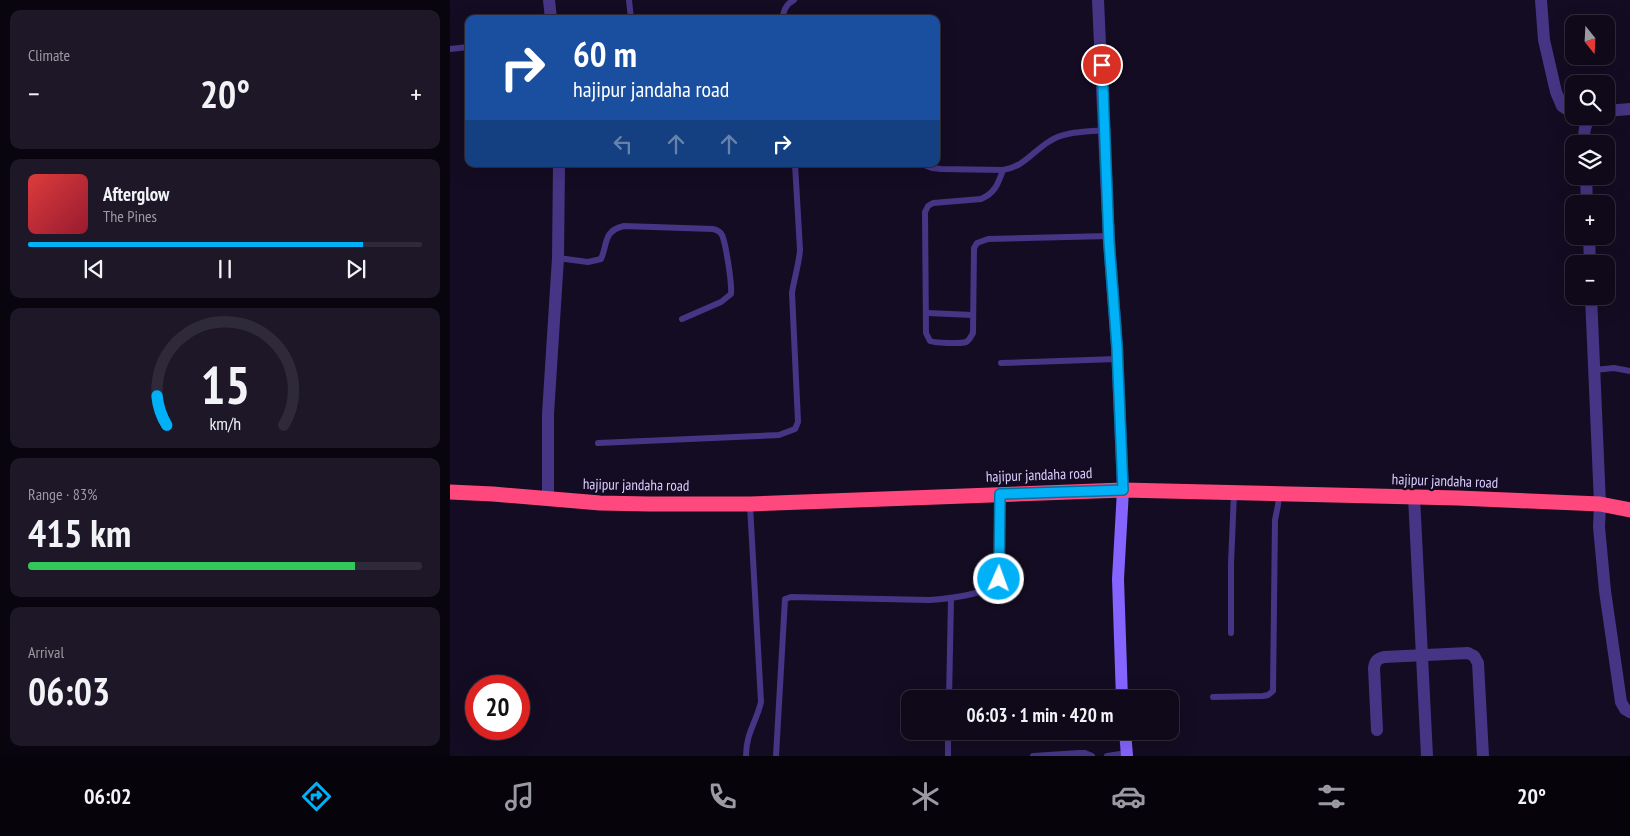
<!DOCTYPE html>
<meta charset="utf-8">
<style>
:root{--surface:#0f091a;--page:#1d1727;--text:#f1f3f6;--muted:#9b9aa2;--line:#2f2a39;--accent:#00b1f8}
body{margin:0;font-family:"PT Sans Narrow",sans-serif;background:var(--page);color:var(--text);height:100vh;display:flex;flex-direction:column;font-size:19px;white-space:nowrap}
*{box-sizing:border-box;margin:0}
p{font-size:16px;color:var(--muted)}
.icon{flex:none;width:28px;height:28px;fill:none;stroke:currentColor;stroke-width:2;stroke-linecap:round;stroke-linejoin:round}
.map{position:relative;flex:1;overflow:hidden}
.drawer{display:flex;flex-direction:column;gap:10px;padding:10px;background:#08050e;width:450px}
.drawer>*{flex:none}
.top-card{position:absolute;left:15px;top:15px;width:475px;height:152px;border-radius:10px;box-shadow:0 5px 20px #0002,0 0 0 1px var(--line);background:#1a4fa0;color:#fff;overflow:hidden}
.needle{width:32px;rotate:162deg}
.buttons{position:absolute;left:1115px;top:15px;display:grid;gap:10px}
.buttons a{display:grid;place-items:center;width:50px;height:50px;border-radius:10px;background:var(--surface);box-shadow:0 5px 20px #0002,0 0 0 1px var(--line);font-size:25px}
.speed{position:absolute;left:15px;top:675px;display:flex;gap:10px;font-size:25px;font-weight:700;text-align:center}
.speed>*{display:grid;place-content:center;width:65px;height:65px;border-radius:50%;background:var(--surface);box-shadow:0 5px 20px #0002,0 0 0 1px var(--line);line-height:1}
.speed .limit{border:8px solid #d22;background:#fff;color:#111}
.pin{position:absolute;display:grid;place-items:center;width:42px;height:42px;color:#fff;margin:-21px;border:2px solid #fff;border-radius:50%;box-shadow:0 1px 5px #0007}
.me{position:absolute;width:55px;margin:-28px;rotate:2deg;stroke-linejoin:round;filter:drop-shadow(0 0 4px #0008)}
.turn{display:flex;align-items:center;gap:18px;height:105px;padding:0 25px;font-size:22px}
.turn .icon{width:65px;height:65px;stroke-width:2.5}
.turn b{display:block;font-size:35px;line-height:42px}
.lanes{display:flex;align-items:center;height:48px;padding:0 25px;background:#0003;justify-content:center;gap:25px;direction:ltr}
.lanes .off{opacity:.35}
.big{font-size:38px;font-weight:800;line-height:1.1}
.drawer .tile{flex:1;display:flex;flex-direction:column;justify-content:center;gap:8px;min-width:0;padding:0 18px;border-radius:10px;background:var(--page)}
.drawer .dial{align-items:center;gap:0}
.dial svg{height:130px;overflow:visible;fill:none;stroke:var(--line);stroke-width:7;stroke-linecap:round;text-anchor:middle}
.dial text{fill:var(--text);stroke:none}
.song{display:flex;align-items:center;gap:15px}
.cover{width:60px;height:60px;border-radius:8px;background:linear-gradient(135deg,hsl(0 70% 55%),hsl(350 70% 35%))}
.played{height:5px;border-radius:2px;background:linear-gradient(90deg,var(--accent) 85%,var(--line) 85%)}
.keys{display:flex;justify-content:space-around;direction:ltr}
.heat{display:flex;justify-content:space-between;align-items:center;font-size:28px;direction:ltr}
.charge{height:8px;border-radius:4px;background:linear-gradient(90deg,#34c759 83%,var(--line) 0)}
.trip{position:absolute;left:451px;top:690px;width:278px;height:50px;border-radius:10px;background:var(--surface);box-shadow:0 5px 20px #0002,0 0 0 1px var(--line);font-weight:800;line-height:50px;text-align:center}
.menu{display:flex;height:80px;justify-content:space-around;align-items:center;background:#06040a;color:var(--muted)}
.menu .icon{width:35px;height:35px}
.menu .active{color:var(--accent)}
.menu b{font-size:22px;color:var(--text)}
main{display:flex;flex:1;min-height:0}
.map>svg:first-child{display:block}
</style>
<main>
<section class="drawer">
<div class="tile"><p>Climate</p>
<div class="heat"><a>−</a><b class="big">20°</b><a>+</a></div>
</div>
<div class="tile">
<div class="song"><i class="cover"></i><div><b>Afterglow</b><p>The Pines</p></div></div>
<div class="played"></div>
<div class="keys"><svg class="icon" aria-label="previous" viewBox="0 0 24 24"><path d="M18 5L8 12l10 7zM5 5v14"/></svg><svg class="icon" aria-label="pause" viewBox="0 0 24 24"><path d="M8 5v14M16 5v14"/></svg><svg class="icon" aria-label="next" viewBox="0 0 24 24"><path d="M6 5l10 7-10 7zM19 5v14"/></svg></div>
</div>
<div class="tile dial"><svg viewBox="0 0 100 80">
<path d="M14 69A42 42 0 1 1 86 69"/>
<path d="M14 69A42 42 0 0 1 8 51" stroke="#00b1f8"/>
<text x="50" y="56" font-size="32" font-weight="700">15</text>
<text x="50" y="72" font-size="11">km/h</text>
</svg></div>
<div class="tile"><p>Range · 83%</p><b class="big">415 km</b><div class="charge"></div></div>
<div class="tile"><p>Arrival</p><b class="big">06:03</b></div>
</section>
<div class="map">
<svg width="1180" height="756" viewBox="0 0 1180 756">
<rect width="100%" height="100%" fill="#140c22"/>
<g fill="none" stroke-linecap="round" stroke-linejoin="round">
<g stroke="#463584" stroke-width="6">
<polyline points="179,0 181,19"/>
<path d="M 332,19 C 334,10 336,4 344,0"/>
<polyline points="0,49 19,47"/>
<polyline points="200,164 222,164"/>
<path d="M 472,164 L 482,168 L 491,169 L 553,170 C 574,167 583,151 600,141 C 615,131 637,132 655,130"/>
<path d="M 553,170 C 548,184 545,193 531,199 L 483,203 L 478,206 L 475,212 L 476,333 L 480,341 C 486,343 509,344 516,342 C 520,340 521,336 523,333 L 524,248 L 527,243 L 538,239 L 659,236"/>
<path d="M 108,258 L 138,262 L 151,259 C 158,243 153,231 174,226 L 263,229 C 267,230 270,231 272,235 C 276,244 282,284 281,294 L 271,302 L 232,319"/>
<polyline points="477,313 523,315"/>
<polyline points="551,363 667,359"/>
<polyline points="1144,370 1164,368 1180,371"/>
<path d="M 148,443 L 329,435 L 345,429 L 348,422 L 342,293 C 344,279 349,264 350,250 L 345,164"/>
<polyline points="781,633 781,564 784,493"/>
<polyline points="763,697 813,696 818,695 823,691 825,520 828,505 829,495"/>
<polyline points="499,699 501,599"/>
<path d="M 296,756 C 296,733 306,723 311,702 L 300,505"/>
<path d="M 326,756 L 335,599 L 341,597 L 479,600 C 495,599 540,595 548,580 C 549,579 549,573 550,572 L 550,495"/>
<polyline points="498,756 498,731"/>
<polyline points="583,756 629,753 635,753 642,756"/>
<polyline points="657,756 677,753"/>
</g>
<g stroke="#463584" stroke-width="12">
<polyline points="99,0 101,19"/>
<polyline points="648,0 659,242 667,347 673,490"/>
<polyline points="1091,0 1094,40 1106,92 1112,106 1124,114"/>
<polyline points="1156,111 1180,109"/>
<path d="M 1134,144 C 1134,133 1134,125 1141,116"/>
<polyline points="1136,176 1137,204"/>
<polyline points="1139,236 1140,264"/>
<polyline points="1141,296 1150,504 1149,527 1155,591 1171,702 1175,709 1180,712"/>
<polyline points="964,497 977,756"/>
<polyline points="98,499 98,414 108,258 109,164"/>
<path d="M 927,730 L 924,668 C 925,661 927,659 934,657 L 1018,653 L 1024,656 L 1028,663 L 1033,756"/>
</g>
<g stroke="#8564ff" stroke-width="12">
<polyline points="672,699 668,579 673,490"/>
<polyline points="675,731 677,756"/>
</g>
<polyline stroke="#ff487e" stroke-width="15" points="0,492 43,494 150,503 199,504 300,504 673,490 1008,498 1150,504 1180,510"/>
</g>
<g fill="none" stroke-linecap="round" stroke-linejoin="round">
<defs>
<polyline id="route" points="549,579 550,494 673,490 667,347 659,242 652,65"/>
</defs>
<use href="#route" stroke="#0073a1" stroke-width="12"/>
<use href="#route" stroke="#00b1f8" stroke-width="9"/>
</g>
<g text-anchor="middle" stroke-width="5" stroke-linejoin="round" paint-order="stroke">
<g font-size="15" fill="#dccdff" stroke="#140c22">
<text transform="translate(589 475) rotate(-2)" y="5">hajipur jandaha road</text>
<text transform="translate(995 481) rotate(2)" y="5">hajipur jandaha road</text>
<text transform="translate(186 485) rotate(1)" y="5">hajipur jandaha road</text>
</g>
</g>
</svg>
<div class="buttons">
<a><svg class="needle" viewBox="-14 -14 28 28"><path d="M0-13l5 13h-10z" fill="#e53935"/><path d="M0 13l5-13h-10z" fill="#9b9aa2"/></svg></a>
<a><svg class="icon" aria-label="search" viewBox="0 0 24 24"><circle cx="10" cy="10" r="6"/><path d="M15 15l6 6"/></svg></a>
<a><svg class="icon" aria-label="layers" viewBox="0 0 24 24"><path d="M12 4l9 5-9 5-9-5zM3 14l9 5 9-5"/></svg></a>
<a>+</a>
<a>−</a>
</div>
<div class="speed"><div class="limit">20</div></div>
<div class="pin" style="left:652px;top:65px;background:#d93025"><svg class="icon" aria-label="arrive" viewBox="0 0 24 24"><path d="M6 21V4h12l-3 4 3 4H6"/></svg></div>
<svg class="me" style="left:549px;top:579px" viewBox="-20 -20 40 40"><circle r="17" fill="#00b1f8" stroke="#fff" stroke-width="3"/><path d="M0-11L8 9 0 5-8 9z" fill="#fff"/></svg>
<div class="trip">06:03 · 1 min · 420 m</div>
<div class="top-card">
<div class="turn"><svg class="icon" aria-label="right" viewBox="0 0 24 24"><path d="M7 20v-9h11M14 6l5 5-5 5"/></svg><div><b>60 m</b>hajipur jandaha road</div></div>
<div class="lanes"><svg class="icon off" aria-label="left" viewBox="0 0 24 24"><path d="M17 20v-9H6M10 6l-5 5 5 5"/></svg><svg class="icon off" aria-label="ahead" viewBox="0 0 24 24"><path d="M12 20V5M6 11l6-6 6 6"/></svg><svg class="icon off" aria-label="ahead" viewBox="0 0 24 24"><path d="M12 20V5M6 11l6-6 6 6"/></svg><svg class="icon" aria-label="right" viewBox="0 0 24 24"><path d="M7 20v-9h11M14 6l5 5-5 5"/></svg></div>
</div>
</div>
</main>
<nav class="menu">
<b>06:02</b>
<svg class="icon active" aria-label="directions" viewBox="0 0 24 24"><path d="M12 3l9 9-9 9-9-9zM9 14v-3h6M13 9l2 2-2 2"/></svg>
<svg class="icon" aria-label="music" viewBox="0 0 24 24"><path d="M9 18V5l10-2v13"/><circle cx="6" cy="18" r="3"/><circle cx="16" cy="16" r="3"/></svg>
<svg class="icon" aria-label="phone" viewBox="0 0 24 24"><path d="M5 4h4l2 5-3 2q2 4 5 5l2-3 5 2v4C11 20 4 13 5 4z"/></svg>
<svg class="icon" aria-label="climate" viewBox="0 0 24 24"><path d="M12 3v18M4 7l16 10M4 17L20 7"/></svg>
<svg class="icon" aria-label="car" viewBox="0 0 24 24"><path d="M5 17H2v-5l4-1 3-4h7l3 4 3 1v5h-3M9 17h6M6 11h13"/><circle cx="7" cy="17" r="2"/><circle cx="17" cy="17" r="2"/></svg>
<svg class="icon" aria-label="filters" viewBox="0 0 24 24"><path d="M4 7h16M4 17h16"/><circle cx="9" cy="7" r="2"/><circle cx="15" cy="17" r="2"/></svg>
<b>20°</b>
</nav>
